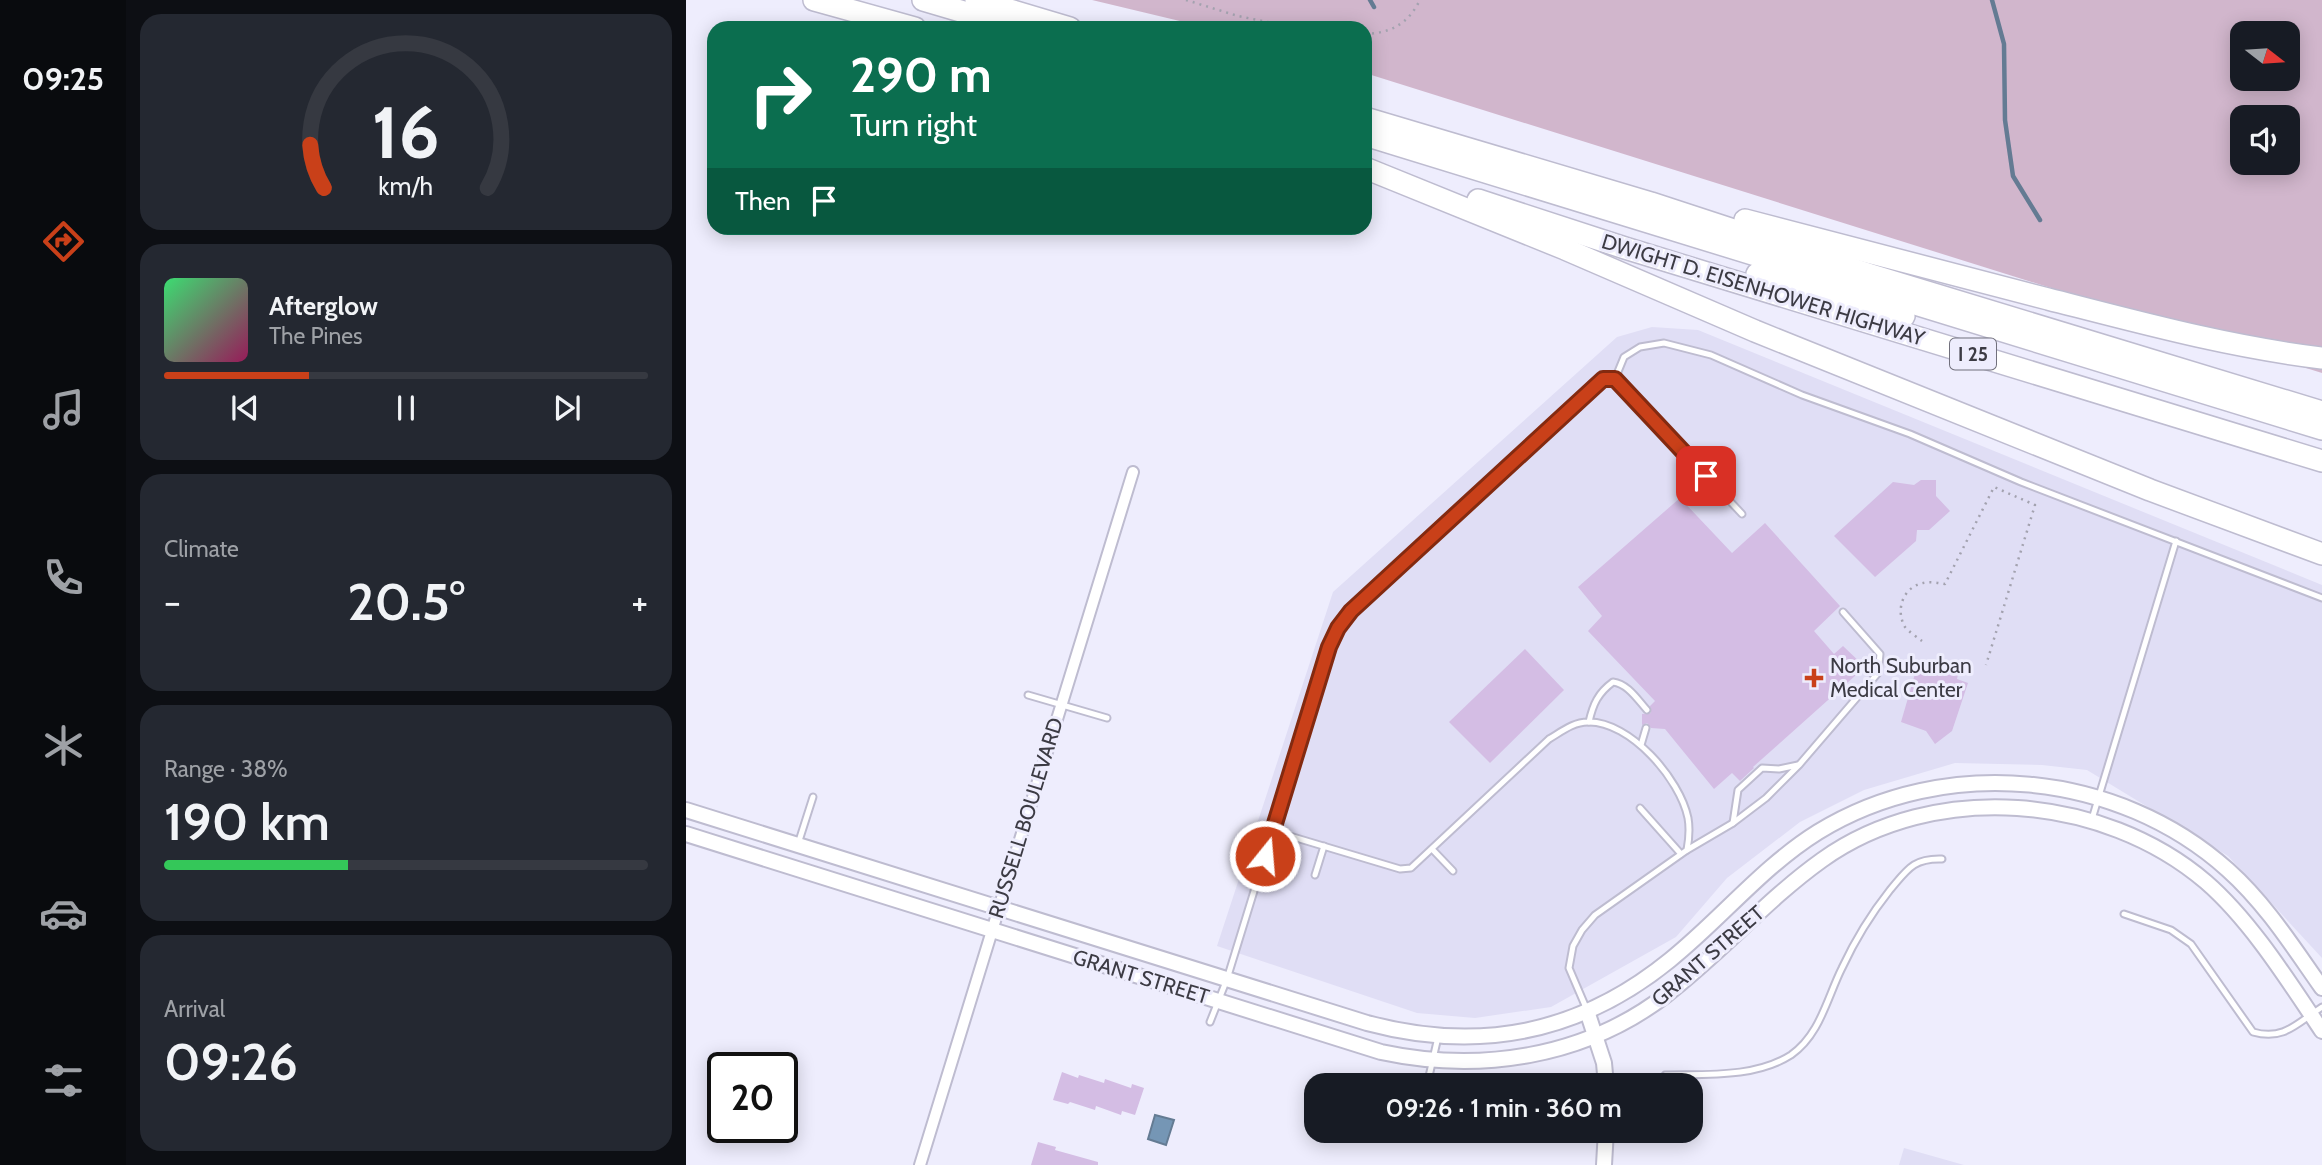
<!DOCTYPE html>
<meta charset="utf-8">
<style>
:root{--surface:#171b24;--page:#242831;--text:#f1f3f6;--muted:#9ea1a6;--line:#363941;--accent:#c94019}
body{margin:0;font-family:Cabin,sans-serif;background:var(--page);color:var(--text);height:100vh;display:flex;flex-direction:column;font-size:26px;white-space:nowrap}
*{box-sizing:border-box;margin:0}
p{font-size:23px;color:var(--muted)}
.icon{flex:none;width:38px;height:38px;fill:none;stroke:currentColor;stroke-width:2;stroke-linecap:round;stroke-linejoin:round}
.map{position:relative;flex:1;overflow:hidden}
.sheet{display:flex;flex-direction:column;gap:14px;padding:14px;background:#0d0f14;width:560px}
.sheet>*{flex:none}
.banner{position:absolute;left:21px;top:21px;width:665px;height:214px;border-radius:21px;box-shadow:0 4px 18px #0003;background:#0b6e4f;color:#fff;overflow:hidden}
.needle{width:46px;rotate:107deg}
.fabs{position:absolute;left:1544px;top:21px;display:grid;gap:14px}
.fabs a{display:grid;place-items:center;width:70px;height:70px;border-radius:14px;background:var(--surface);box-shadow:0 4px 18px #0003;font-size:35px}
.speed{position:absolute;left:21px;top:1052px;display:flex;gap:14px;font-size:35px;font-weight:700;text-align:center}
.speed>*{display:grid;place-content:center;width:91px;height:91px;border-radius:50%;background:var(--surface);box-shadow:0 4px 18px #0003;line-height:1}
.speed .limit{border:4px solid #111;border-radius:10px;background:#fff;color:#111}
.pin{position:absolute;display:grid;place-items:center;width:60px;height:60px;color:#fff;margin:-30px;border-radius:14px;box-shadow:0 4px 10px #0006}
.me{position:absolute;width:77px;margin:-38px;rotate:17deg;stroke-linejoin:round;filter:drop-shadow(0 0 5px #0008)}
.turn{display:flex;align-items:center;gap:24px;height:147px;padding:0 28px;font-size:32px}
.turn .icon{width:91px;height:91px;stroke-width:2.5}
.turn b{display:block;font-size:49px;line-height:60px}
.then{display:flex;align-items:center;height:66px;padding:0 28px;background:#0003;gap:14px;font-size:26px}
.big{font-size:52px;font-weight:600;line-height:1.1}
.sheet .card{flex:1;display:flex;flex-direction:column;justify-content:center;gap:10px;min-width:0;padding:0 24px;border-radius:21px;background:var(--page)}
.sheet .dial{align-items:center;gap:0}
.dial svg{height:182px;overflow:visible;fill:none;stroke:var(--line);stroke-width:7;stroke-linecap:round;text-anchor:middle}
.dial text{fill:var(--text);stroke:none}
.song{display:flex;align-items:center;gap:21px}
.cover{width:84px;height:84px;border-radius:10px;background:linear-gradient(135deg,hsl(140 70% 55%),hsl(330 70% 35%))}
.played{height:7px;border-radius:4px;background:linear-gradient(90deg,var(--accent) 30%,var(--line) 30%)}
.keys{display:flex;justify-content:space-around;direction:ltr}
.heat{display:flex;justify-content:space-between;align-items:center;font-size:38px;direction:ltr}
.charge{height:10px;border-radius:5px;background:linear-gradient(90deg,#34c759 38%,var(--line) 0)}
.trip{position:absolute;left:618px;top:1073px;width:399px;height:70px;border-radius:21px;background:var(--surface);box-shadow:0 4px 18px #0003;font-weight:600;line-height:70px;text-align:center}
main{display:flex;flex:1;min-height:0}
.tabs{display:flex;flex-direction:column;width:126px;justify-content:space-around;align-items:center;background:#090b0e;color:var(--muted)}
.tabs .icon{width:49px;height:49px}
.tabs .on{color:var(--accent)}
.tabs b{font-size:32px;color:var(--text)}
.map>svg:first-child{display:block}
</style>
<main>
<nav class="tabs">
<b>09:25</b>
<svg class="icon on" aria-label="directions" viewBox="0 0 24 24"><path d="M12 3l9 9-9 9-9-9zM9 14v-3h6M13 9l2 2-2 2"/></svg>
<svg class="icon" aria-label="music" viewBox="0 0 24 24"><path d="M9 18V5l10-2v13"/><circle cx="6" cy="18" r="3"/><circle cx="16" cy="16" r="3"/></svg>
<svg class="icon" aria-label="phone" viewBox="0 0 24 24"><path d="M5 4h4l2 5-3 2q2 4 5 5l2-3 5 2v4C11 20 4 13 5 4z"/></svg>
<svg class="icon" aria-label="climate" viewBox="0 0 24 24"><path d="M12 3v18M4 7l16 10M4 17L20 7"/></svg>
<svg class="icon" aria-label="car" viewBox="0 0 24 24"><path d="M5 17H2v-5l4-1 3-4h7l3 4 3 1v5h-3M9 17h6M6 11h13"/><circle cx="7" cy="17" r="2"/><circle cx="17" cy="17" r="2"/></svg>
<svg class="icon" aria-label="filters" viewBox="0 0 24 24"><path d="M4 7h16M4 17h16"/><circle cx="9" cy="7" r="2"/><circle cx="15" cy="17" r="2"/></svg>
</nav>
<section class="sheet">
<div class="card dial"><svg viewBox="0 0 100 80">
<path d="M14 69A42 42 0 1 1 86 69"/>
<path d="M14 69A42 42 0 0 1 8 50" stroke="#c94019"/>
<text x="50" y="56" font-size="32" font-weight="700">16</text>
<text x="50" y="72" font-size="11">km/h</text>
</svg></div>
<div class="card">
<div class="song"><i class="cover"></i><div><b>Afterglow</b><p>The Pines</p></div></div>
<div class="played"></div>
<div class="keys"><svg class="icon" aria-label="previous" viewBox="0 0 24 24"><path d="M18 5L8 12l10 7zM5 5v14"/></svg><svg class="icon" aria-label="pause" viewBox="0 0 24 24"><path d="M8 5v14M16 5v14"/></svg><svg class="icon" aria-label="next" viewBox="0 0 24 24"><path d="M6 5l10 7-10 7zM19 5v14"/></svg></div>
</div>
<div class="card"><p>Climate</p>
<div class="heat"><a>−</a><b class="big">20.5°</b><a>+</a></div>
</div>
<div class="card"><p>Range · 38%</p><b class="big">190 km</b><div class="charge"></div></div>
<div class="card"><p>Arrival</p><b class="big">09:26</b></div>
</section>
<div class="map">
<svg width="1636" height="1165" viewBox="0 0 1636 1165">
<rect width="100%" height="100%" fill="#eeedfd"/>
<g fill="#e0def5">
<polygon points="966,327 1012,330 1636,585 1636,958 1542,856 1401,770 1356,765 1269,763 1178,790 1114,822 1041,878 990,937 865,1007 789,1018 731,1013 531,946 647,592 931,337"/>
<polygon points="1218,1148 1278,1165 1213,1165"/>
</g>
<path fill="#d1b6cc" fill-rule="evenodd" d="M 406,0 L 1636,0 L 1636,373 L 679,73 L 679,28 L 523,28 ZM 1556,33 L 1601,33 L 1601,79 L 1556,79 ZM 1556,117 L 1601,117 L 1601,163 L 1556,163 Z"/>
<polygon fill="#7596b5" stroke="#647b93" stroke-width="2" points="469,1115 488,1120 480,1145 462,1139"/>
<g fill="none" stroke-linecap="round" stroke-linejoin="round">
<g stroke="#647b93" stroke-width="4.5">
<polyline points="684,0 688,7"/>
<polyline points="1306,0 1318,44 1319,120 1327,176 1354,220"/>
</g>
</g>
<g fill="#d4bde4">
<polygon points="1235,480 1250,480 1250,496 1264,511 1243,530 1231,530 1230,541 1189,577 1148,536 1207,482 1228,485"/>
<polygon points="994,498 1046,553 1079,523 1154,606 1128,631 1148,654 1157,646 1179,667 1067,767 1068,768 1054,781 1046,773 1028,789 979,729 965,728 961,723 956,725 956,714 965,713 964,706 969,701 902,631 916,616 892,587"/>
<polygon points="839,649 878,690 804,763 763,722"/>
<polygon points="1253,662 1273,670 1271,679 1282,683 1266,731 1249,744 1240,731 1215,722 1231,667 1250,673"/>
<polygon points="376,1072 392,1078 393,1075 418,1083 419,1079 445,1088 446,1084 458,1088 449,1115 436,1111 435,1115 410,1106 409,1110 384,1102 382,1104 367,1100"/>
<polygon points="352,1142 370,1147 369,1150 412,1162 412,1165 345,1165"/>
</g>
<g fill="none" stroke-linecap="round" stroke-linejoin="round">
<defs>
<g id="service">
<polyline points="929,379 938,357 954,347 978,343 1025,355 1116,395 1224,434 1335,482 1636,598"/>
<polyline points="342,695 421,718"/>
<path d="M 903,722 C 907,704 912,693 927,682 C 942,684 951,699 961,710"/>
<polyline points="955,745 960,728"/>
<polyline points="954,808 995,854"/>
<polyline points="1406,819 1490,541"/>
<polyline points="1047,823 1052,790 1076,768 1093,769 1112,765"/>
<path d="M 587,831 L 714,869 L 725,868 L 863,739 C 875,732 887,722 902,722 C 944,721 994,779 1002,818 C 1004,829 1003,839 1001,850 L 909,915 L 896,930 L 887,946 L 883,968 L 901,1010"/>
<polyline points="112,844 127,797"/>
<polyline points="746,849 767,871"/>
<polyline points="1001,850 1047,823 1080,798 1113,765 1192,673 1194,654 1157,612"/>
<polyline points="629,875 638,846"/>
<path d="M 1438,914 L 1485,930 L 1505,944 L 1567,1032 C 1598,1041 1611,1023 1636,1007"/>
<polyline points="524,1022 541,979 643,647 652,628 665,611 917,379 929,379 1056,514"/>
<path d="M 979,1075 C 1020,1074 1069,1078 1105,1055 C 1134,1035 1141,998 1156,968 C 1169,940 1185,914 1204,890 C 1221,870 1227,858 1256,859"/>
<polyline points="741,1085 752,1037"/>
</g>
<polyline id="minor" points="234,1165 447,472"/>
<g id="tertiary">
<path d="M 0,810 L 681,1023 C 793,1053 893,1034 984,960 C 1035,919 1076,867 1132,832 C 1259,754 1432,771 1542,870 C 1580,904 1607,947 1636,988"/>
<path d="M 0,834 L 695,1052 C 793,1073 898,1058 980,995 C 1035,953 1080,900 1136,860 C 1248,780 1417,794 1520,882 C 1565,921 1603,982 1636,1031"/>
<polyline points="901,1011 918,1063 920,1085"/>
<polyline points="918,1165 920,1130"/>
</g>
<g id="motorway">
<polyline points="128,0 229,28"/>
<polyline points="237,0 332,28"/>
<polyline points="290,0 384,28"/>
<polyline points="679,118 965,203 1185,275 1636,412"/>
<polyline points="679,135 1636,429"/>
<polyline points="679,168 879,249 1069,331 1464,490 1636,554"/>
<polyline points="792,200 939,248 1636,461"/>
<path d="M 1059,220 C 1160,247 1261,273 1362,299 C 1452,322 1543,347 1636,358"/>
<polyline points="1071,274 1218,316"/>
</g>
</defs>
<use href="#service" stroke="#bebcd0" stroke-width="9"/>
<use href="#minor" stroke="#bebcd0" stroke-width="14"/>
<use href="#tertiary" stroke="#bebcd0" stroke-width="18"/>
<use href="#motorway" stroke="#bebcd0" stroke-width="24"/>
<g stroke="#a3a2af" stroke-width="2.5" stroke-dasharray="2 5" stroke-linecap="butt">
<polyline points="500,0 552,16 611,28"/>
<path d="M 679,34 C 705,33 722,24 734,0"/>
<path d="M 1236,641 C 1231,637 1223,632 1219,627 C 1209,610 1217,587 1237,583 C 1243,581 1253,583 1259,584 L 1308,487 L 1349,505 L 1300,665"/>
</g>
<use href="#service" stroke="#fff" stroke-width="5"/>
<use href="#minor" stroke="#fff" stroke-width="10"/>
<use href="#tertiary" stroke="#fff" stroke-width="14"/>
<use href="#motorway" stroke="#fff" stroke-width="21"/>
</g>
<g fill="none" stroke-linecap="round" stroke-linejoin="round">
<defs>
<polyline id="route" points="579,856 643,647 652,628 665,611 917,379 929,379 1020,476"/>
</defs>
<use href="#route" stroke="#832a10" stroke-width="18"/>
<use href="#route" stroke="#c94019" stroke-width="12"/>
</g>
<path fill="#c94019" stroke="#eeedfd" stroke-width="2.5" d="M1124.5 667.5h7v7h7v7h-7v7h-7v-7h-7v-7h7z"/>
<g text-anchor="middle" stroke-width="6" stroke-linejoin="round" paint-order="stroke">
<rect fill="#eeedfd" stroke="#71707c" stroke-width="2" x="1264" y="338.5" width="46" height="31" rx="5"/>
<g font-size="19" font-weight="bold" fill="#3c3b44">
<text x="1287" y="361">I 25</text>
</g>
<g font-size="21" fill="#3c3b44" stroke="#eeedfd">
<text transform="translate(1077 290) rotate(17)" y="7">DWIGHT D. EISENHOWER HIGHWAY</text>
<text transform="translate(340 818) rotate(-73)" y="7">RUSSELL BOULEVARD</text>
<text transform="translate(1022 956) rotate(-41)" y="7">GRANT STREET</text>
<text transform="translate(455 977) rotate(17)" y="7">GRANT STREET</text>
</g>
<g font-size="21" fill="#3c3b44" stroke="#eeedfd" text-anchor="start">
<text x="1144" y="673">North Suburban<tspan x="1144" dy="24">Medical Center</tspan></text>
</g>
</g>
</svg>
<div class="fabs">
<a><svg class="needle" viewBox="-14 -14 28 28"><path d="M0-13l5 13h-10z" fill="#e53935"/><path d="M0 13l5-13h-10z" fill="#9ea1a6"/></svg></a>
<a><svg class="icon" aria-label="sound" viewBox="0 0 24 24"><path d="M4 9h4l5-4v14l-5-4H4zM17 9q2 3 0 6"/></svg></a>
</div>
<div class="speed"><div class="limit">20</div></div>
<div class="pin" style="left:1020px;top:476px;background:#d93025"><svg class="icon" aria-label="arrive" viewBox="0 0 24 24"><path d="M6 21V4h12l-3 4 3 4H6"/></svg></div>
<svg class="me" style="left:579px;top:856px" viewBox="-20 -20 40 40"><circle r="17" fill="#c94019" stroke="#fff" stroke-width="3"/><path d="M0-11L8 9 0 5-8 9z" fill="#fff"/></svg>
<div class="trip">09:26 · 1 min · 360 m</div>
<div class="banner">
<div class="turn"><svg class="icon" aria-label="right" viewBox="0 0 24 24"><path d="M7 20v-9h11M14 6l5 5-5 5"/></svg><div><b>290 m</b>Turn right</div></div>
<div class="then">Then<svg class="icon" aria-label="arrive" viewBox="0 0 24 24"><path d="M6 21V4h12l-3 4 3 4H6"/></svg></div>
</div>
</div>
</main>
